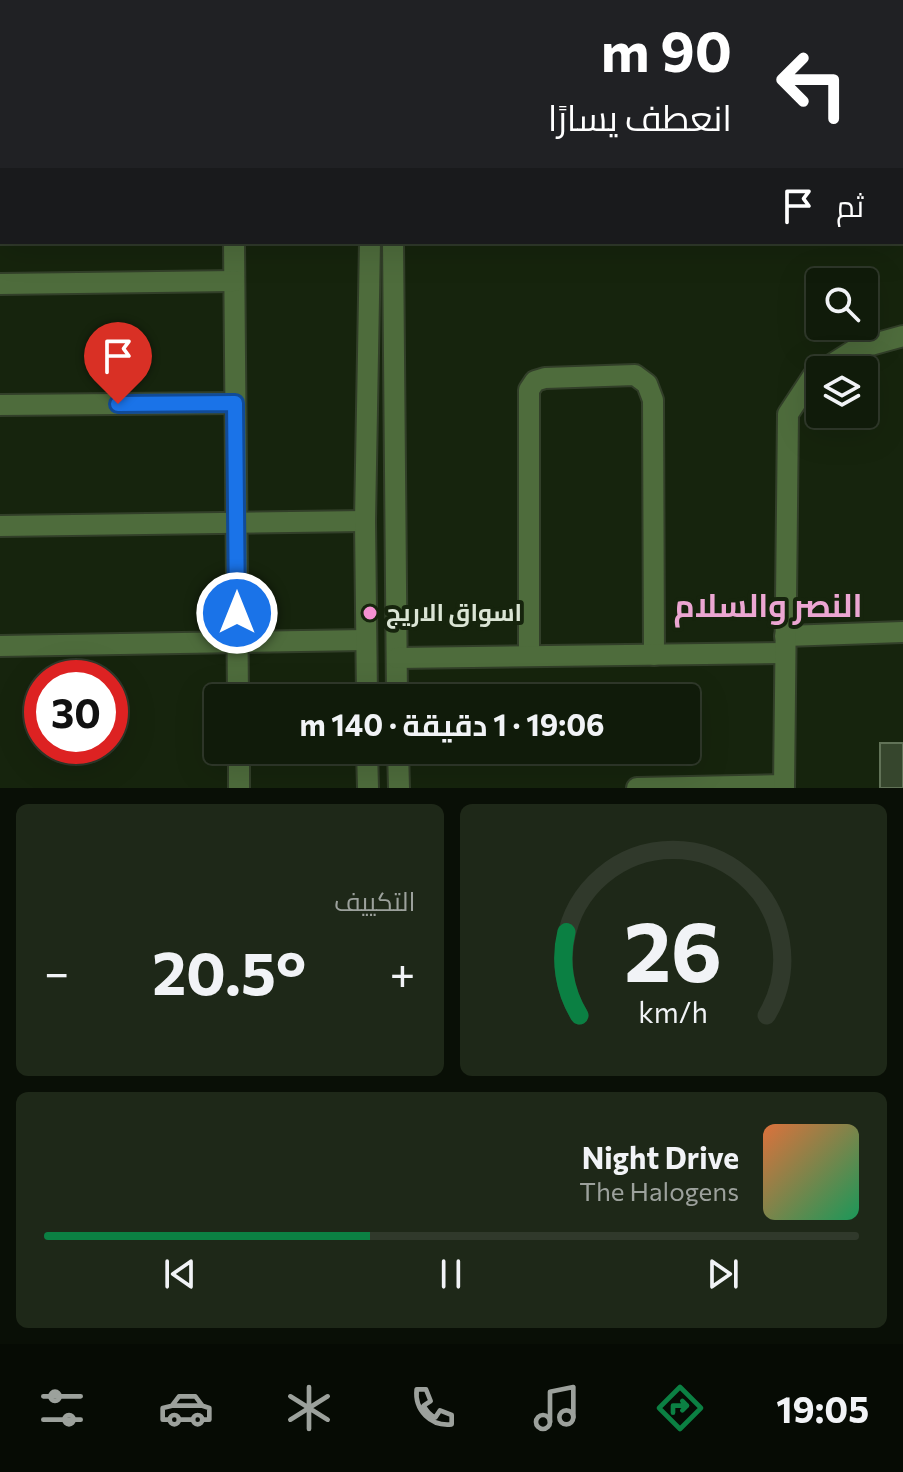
<!DOCTYPE html>
<html lang="ar">
<meta charset="utf-8">
<style>
:root{--surface:#101b0a;--page:#1e2818;--text:#f1f3f6;--muted:#9ca19c;--line:#30392b;--accent:#0b8043}
body{margin:0;font-family:Commissioner,Cairo,sans-serif;background:var(--page);color:var(--text);direction:rtl;height:100vh;display:flex;flex-direction:column;font-size:30px;white-space:nowrap}
*{box-sizing:border-box;margin:0}
p{font-size:26px;color:var(--muted)}
.icon{flex:none;width:44px;height:44px;fill:none;stroke:currentColor;stroke-width:2;stroke-linecap:round;stroke-linejoin:round}
.map{position:relative;height:788px;overflow:hidden;direction:ltr}
.panel{display:flex;flex-direction:column;gap:16px;padding:16px;background:#090f06;flex:1}
.panel>*{flex:none}
.banner{position:absolute;left:0px;top:0px;width:904px;height:244px;box-shadow:0 8px 32px #0002,0 0 0 2px var(--line);direction:rtl;background:#202124;color:#fff;overflow:hidden}
.controls{position:absolute;left:806px;top:268px;display:grid;gap:16px}
.controls a{display:grid;place-items:center;width:72px;height:72px;border-radius:8px;background:var(--surface);box-shadow:0 8px 32px #0002,0 0 0 2px var(--line);font-size:40px}
.speed{position:absolute;left:24px;top:660px;display:flex;gap:16px;font-size:40px;font-weight:700;text-align:center}
.speed>*{display:grid;place-content:center;width:104px;height:104px;border-radius:50%;background:var(--surface);box-shadow:0 8px 32px #0002,0 0 0 2px var(--line);line-height:1}
.speed .limit{border:12px solid #d22;background:#fff;color:#111}
.pin{position:absolute;display:grid;place-items:center;width:68px;height:68px;color:#fff;margin:-82px -34px;border-radius:50% 50% 50% 0;rotate:-45deg;box-shadow:0 0 8px #0007}
.pin .icon{rotate:45deg}
.me{position:absolute;width:88px;margin:-44px;rotate:0deg;stroke-linejoin:round;filter:drop-shadow(0 0 6px #0008)}
.turn{display:flex;align-items:center;gap:28px;height:168px;padding:0 40px;font-size:36px}
.turn .icon{width:104px;height:104px;stroke-width:2.5}
.turn b{display:block;font-size:56px;line-height:68px}
.then{display:flex;align-items:center;height:76px;padding:0 40px;background:#0003;gap:16px;font-size:30px}
.big{font-size:60px;font-weight:700;line-height:1.1}
.panel .widget{flex:1;display:flex;flex-direction:column;justify-content:center;gap:12px;min-width:0;padding:0 28px;border-radius:12px;background:var(--page)}
.panel .dial{align-items:center;gap:0}
.dial svg{height:208px;overflow:visible;fill:none;stroke:var(--line);stroke-width:7;stroke-linecap:round;text-anchor:middle}
.dial text{fill:var(--text);stroke:none}
.song{display:flex;align-items:center;gap:24px}
.cover{width:96px;height:96px;border-radius:12px;background:linear-gradient(135deg,hsl(20 70% 55%),hsl(150 70% 35%))}
.played{height:8px;border-radius:4px;background:linear-gradient(90deg,var(--accent) 40%,var(--line) 40%)}
.keys{display:flex;justify-content:space-around;direction:ltr}
.heat{display:flex;justify-content:space-between;align-items:center;font-size:44px;direction:ltr}
.panel .tiles{flex:1;display:grid;gap:16px;grid-template-columns:1fr 1fr}
.widget:last-child{grid-column:span 2}
.trip{position:absolute;left:204px;top:684px;width:496px;height:80px;border-radius:8px;background:var(--surface);box-shadow:0 8px 32px #0002,0 0 0 2px var(--line);font-weight:700;line-height:80px;text-align:center;direction:rtl}
.menu{display:flex;height:128px;justify-content:space-around;align-items:center;background:#060b04;color:var(--muted)}
.menu .icon{width:56px;height:56px}
.menu .selected{color:var(--accent)}
.menu b{font-size:36px;color:var(--text)}
.map>svg:first-child{display:block}
</style>
<div class="map">
<svg width="903" height="788" viewBox="0 0 903 788">
<rect width="100%" height="100%" fill="#16240d"/>
<rect fill="#36462d" stroke="#617257" stroke-width="2" x="880" y="743" width="23" height="45"/>
<g fill="none" stroke-linecap="round" stroke-linejoin="round">
<defs>
<g id="minor">
<polyline points="368,0 368,2"/>
<polyline points="392,0 392,2"/>
<polyline points="529,0 529,2"/>
<polyline points="897,0 897,2"/>
<polyline points="233,2 233,0"/>
<polyline points="776,2 776,0"/>
<polyline points="0,35 2,34"/>
<polyline points="0,157 2,157"/>
<polyline points="902,180 903,213"/>
<polyline points="902,231 903,231"/>
<polyline points="234,242 238,698"/>
<polyline points="393,242 397,698"/>
<polyline points="0,284 234,281"/>
<polyline points="823,370 856,349 903,336"/>
<polyline points="0,405 235,403"/>
<polyline points="0,526 365,521"/>
<polyline points="785,636 903,632"/>
<polyline points="0,646 366,640"/>
<polyline points="529,656 529,390 535,381 545,378 635,375 647,384 653,400 654,655"/>
<polyline points="397,658 784,653"/>
<polyline points="367,698 365,521 370,242"/>
<polyline points="239,750 239,788"/>
<polyline points="367,750 368,788"/>
<polyline points="398,750 399,788"/>
<polyline points="637,788 784,785"/>
<polyline points="784,788 788,414 813,376 820,372"/>
</g>
</defs>
<use href="#minor" stroke="#323f29" stroke-width="24"/>
<use href="#minor" stroke="#4e6c3c" stroke-width="20"/>
</g>
<g fill="none" stroke-linecap="round" stroke-linejoin="round">
<defs>
<polyline id="route" points="118,404 235,403 237,613"/>
</defs>
<use href="#route" stroke="#114b97" stroke-width="20"/>
<use href="#route" stroke="#1a73e8" stroke-width="14"/>
</g>
<circle fill="#f591d2" stroke="#16240d" stroke-width="3" cx="370" cy="613" r="8"/>
<g text-anchor="middle" stroke-width="8" stroke-linejoin="round" paint-order="stroke">
<g font-size="24" font-weight="bold" fill="#dbe5d5" stroke="#16240d" text-anchor="start">
<text x="386" y="621">اسواق الاريج</text>
</g>
<g font-size="32" font-weight="bold" fill="#eca6d2" stroke="#16240d">
<text x="768" y="617">النصر والسلام</text>
</g>
</g>
</svg>
<div class="controls">
<a><svg class="icon" aria-label="search" viewBox="0 0 24 24"><circle cx="10" cy="10" r="6"/><path d="M15 15l6 6"/></svg></a>
<a><svg class="icon" aria-label="layers" viewBox="0 0 24 24"><path d="M12 4l9 5-9 5-9-5zM3 14l9 5 9-5"/></svg></a>
</div>
<div class="speed"><div class="limit">30</div></div>
<div class="pin" style="left:118px;top:404px;background:#d93025"><svg class="icon" aria-label="arrive" viewBox="0 0 24 24"><path d="M6 21V4h12l-3 4 3 4H6"/></svg></div>
<svg class="me" style="left:237px;top:613px" viewBox="-20 -20 40 40"><circle r="17" fill="#1a73e8" stroke="#fff" stroke-width="3"/><path d="M0-11L8 9 0 5-8 9z" fill="#fff"/></svg>
<div class="trip">19:06 · 1 دقيقة · 140 m</div>
<div class="banner">
<div class="turn"><svg class="icon" aria-label="left" viewBox="0 0 24 24"><path d="M17 20v-9H6M10 6l-5 5 5 5"/></svg><div><b>90 m</b>انعطف يسارًا</div></div>
<div class="then">ثم<svg class="icon" aria-label="arrive" viewBox="0 0 24 24"><path d="M6 21V4h12l-3 4 3 4H6"/></svg></div>
</div>
</div>
<section class="panel">
<div class="tiles">
<div class="widget dial"><svg viewBox="0 0 100 80">
<path d="M14 69A42 42 0 1 1 86 69"/>
<path d="M14 69A42 42 0 0 1 9 37" stroke="#0b8043"/>
<text x="50" y="56" font-size="32" font-weight="700">26</text>
<text x="50" y="72" font-size="11">km/h</text>
</svg></div>
<div class="widget"><p>التكييف</p>
<div class="heat"><a>−</a><b class="big">20.5°</b><a>+</a></div>
</div>
<div class="widget">
<div class="song"><i class="cover"></i><div><b>Night Drive</b><p>The Halogens</p></div></div>
<div class="played"></div>
<div class="keys"><svg class="icon" aria-label="previous" viewBox="0 0 24 24"><path d="M18 5L8 12l10 7zM5 5v14"/></svg><svg class="icon" aria-label="pause" viewBox="0 0 24 24"><path d="M8 5v14M16 5v14"/></svg><svg class="icon" aria-label="next" viewBox="0 0 24 24"><path d="M6 5l10 7-10 7zM19 5v14"/></svg></div>
</div>
</div>
</section>
<nav class="menu">
<b>19:05</b>
<svg class="icon selected" aria-label="directions" viewBox="0 0 24 24"><path d="M12 3l9 9-9 9-9-9zM9 14v-3h6M13 9l2 2-2 2"/></svg>
<svg class="icon" aria-label="music" viewBox="0 0 24 24"><path d="M9 18V5l10-2v13"/><circle cx="6" cy="18" r="3"/><circle cx="16" cy="16" r="3"/></svg>
<svg class="icon" aria-label="phone" viewBox="0 0 24 24"><path d="M5 4h4l2 5-3 2q2 4 5 5l2-3 5 2v4C11 20 4 13 5 4z"/></svg>
<svg class="icon" aria-label="climate" viewBox="0 0 24 24"><path d="M12 3v18M4 7l16 10M4 17L20 7"/></svg>
<svg class="icon" aria-label="car" viewBox="0 0 24 24"><path d="M5 17H2v-5l4-1 3-4h7l3 4 3 1v5h-3M9 17h6M6 11h13"/><circle cx="7" cy="17" r="2"/><circle cx="17" cy="17" r="2"/></svg>
<svg class="icon" aria-label="filters" viewBox="0 0 24 24"><path d="M4 7h16M4 17h16"/><circle cx="9" cy="7" r="2"/><circle cx="15" cy="17" r="2"/></svg>
</nav>
